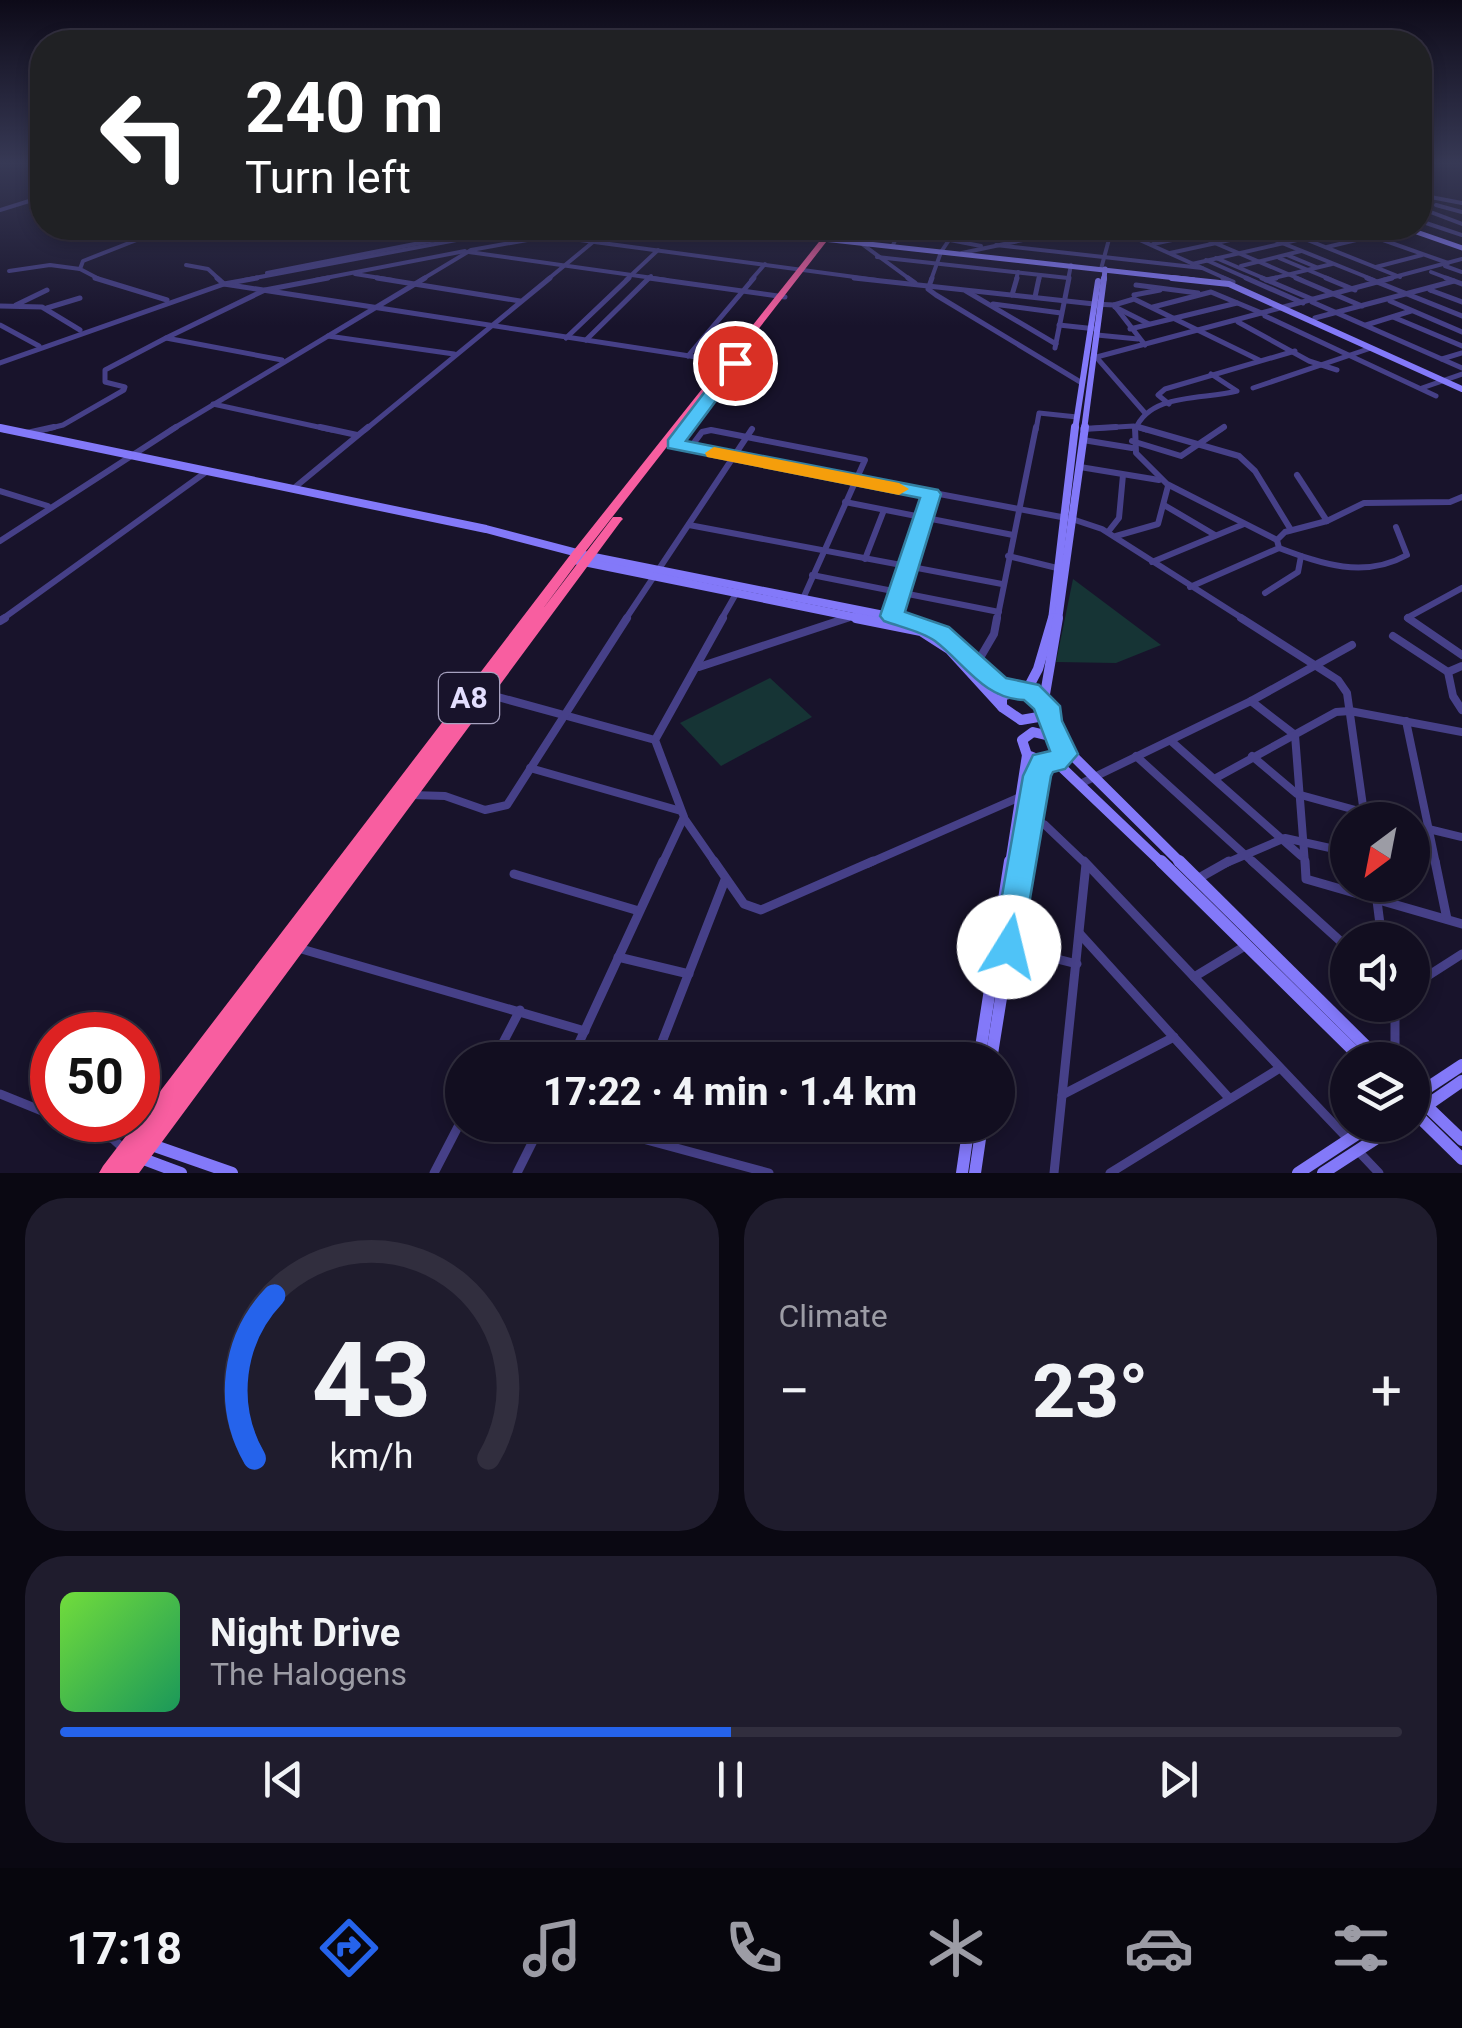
<!DOCTYPE html>
<meta charset="utf-8">
<style>
:root{--surface:#120e20;--page:#1f1c2d;--text:#f1f3f6;--muted:#9c9ca5;--line:#312e3e;--accent:#2563eb}
body{margin:0;font-family:Roboto,sans-serif;background:var(--page);color:var(--text);height:100vh;display:flex;flex-direction:column;font-size:38px;white-space:nowrap}
*{box-sizing:border-box;margin:0}
p{font-size:32px;color:var(--muted)}
.icon{flex:none;width:55px;height:55px;fill:none;stroke:currentColor;stroke-width:2;stroke-linecap:round;stroke-linejoin:round}
.map{position:relative;height:1173px;overflow:hidden}
.side{display:flex;flex-direction:column;gap:25px;padding:25px;background:#0a0812;flex:1}
.side>*{flex:none}
.top-card{position:absolute;left:30px;top:30px;width:1402px;height:210px;border-radius:40px;box-shadow:0 5px 15px #0003,0 0 0 2px var(--line);background:#202124;color:#fff;overflow:hidden}
.needle{width:65px;rotate:212deg}
.tools{position:absolute;left:1330px;top:802px;display:grid;gap:20px}
.tools a{display:grid;place-items:center;width:100px;height:100px;border-radius:50%;background:var(--surface);box-shadow:0 5px 15px #0003,0 0 0 2px var(--line);font-size:50px}
.speed{position:absolute;left:30px;top:1012px;display:flex;gap:20px;font-size:50px;font-weight:700;text-align:center}
.speed>*{display:grid;place-content:center;width:130px;height:130px;border-radius:50%;background:var(--surface);box-shadow:0 5px 15px #0003,0 0 0 2px var(--line);line-height:1}
.speed .limit{border:15px solid #d22;background:#fff;color:#111}
.pin{position:absolute;display:grid;place-items:center;width:85px;height:85px;color:#fff;margin:-42px;border:5px solid #fff;border-radius:50%;box-shadow:0 2px 10px #0007}
.me{position:absolute;width:110px;margin:-55px;rotate:9deg;stroke-linejoin:round;filter:drop-shadow(0 0 8px #0008)}
.turn{display:flex;align-items:center;gap:35px;height:210px;padding:0 50px;font-size:45px}
.turn .icon{width:130px;height:130px;stroke-width:2.5}
.turn b{display:block;font-size:70px;line-height:85px}
.big{font-size:75px;font-weight:800;line-height:1.1}
.side .card{flex:1;display:flex;flex-direction:column;justify-content:center;gap:15px;min-width:0;padding:0 35px;border-radius:40px;background:var(--page)}
.side .dial{align-items:center;gap:0}
.dial svg{height:260px;overflow:visible;fill:none;stroke:var(--line);stroke-width:7;stroke-linecap:round;text-anchor:middle}
.dial text{fill:var(--text);stroke:none}
.song{display:flex;align-items:center;gap:30px}
.cover{width:120px;height:120px;border-radius:15px;background:linear-gradient(135deg,hsl(100 70% 55%),hsl(150 70% 35%))}
.played{height:10px;border-radius:5px;background:linear-gradient(90deg,var(--accent) 50%,var(--line) 50%)}
.keys{display:flex;justify-content:space-around;direction:ltr}
.heat{display:flex;justify-content:space-between;align-items:center;font-size:55px;direction:ltr}
.side .tiles{flex:1;display:grid;gap:25px;grid-template-columns:1fr 1fr}
.card:last-child{grid-column:span 2}
.trip{position:absolute;left:445px;top:1042px;width:570px;height:100px;border-radius:50px;background:var(--surface);box-shadow:0 5px 15px #0003,0 0 0 2px var(--line);font-weight:800;line-height:100px;text-align:center}
.menu{display:flex;height:160px;justify-content:space-around;align-items:center;background:#07060d;color:var(--muted)}
.menu .icon{width:70px;height:70px}
.menu .active{color:var(--accent)}
.menu b{font-size:45px;color:var(--text)}
.map>svg:first-child{display:block}
</style>
<div class="map">
<svg width="1462" height="1173" viewBox="0 0 1462 1173">
<rect width="100%" height="100%" fill="#18132b"/>
<g fill="#163435">
<polygon points="1073,579 1161,645 1116,663 1056,662"/>
<polygon points="770,678 812,717 721,766 680,723"/>
</g>
<g fill="none" stroke-linecap="round" stroke-linejoin="round">
<g stroke="#464088" stroke-width="4">
<polyline points="1420,195 1462,203"/>
<polyline points="1436,205 1462,212"/>
<polyline points="1420,208 1462,224"/>
<polyline points="0,210 42,197"/>
<polyline points="1420,221 1462,235"/>
<polyline points="737,228 825,238"/>
<polyline points="1113,228 1229,280"/>
<polyline points="1144,228 1171,240"/>
<polyline points="1245,228 1374,280"/>
<polyline points="1349,228 1448,263"/>
<polyline points="1196,235 1302,280"/>
<polyline points="1305,239 1400,277"/>
<polyline points="852,240 873,228"/>
<polyline points="950,240 981,246"/>
<polyline points="862,244 911,280"/>
<polyline points="1153,244 1229,228"/>
<polyline points="996,245 1202,268"/>
<polyline points="892,247 901,228"/>
<polyline points="1327,247 1373,236"/>
<polyline points="469,252 667,280"/>
<polyline points="962,253 1080,228"/>
<polyline points="1170,253 1286,228"/>
<polyline points="1287,255 1316,267"/>
<polyline points="877,257 1068,278"/>
<polyline points="1216,258 1268,280"/>
<polyline points="1279,258 1332,280"/>
<polyline points="1206,260 1251,280"/>
<polyline points="1192,264 1350,228"/>
<polyline points="186,265 208,269 220,280"/>
<polyline points="1241,266 1301,251"/>
<polyline points="1445,266 1462,272"/>
<polyline points="1376,267 1422,255"/>
<polyline points="1101,269 1112,228"/>
<polyline points="9,271 50,265 80,269"/>
<polyline points="1431,272 1452,280"/>
<polyline points="267,273 496,228"/>
<polyline points="355,274 393,280"/>
<polyline points="101,280 80,269 83,261 152,234 150,228"/>
<polyline points="244,280 520,228"/>
<polyline points="315,280 465,251"/>
<polyline points="421,280 471,250 550,236 877,280"/>
<polyline points="547,280 593,242"/>
<polyline points="626,280 658,250"/>
<polyline points="647,280 651,276"/>
<polyline points="751,280 765,264"/>
<polyline points="931,280 941,252 957,228"/>
<polyline points="1016,280 1018,272"/>
<polyline points="1039,280 1040,275"/>
<polyline points="1068,280 1071,265"/>
<polyline points="1266,280 1332,264"/>
<polyline points="1383,280 1462,259"/>
</g>
<g stroke="#464088" stroke-width="5">
<polyline points="95,278 167,300"/>
<polyline points="217,278 224,284 735,363"/>
<polyline points="377,278 520,301"/>
<polyline points="649,278 785,297"/>
<polyline points="854,278 1094,304 1114,305 1134,299 1259,360"/>
<polyline points="908,278 915,283"/>
<polyline points="932,278 928,289 936,295 1082,383"/>
<polyline points="1223,278 1233,282"/>
<polyline points="1246,278 1303,303"/>
<polyline points="1262,278 1314,300"/>
<polyline points="1296,278 1362,306"/>
<polyline points="1326,278 1355,290"/>
<polyline points="1367,278 1462,316"/>
<polyline points="1446,278 1462,284"/>
<polyline points="1266,280 1276,278"/>
<polyline points="1136,285 1198,293"/>
<polyline points="1430,290 1462,302"/>
<polyline points="966,291 1056,344"/>
<polyline points="1012,295 1017,278"/>
<polyline points="1134,295 1160,290"/>
<polyline points="1035,297 1039,278"/>
<polyline points="1390,301 1462,332"/>
<polyline points="1312,302 1462,368"/>
<polyline points="993,304 1061,313"/>
<polyline points="16,305 47,290"/>
<polyline points="1114,305 1145,345"/>
<polyline points="0,306 42,307 80,330"/>
<polyline points="1115,307 1149,324"/>
<polyline points="1153,307 1211,292 1264,314"/>
<polyline points="47,308 80,298"/>
<polyline points="1265,316 1436,396"/>
<polyline points="1393,317 1462,346"/>
<polyline points="1315,318 1454,281"/>
<polyline points="1238,322 1309,361 1337,370"/>
<polyline points="0,325 39,346"/>
<polyline points="1059,325 1096,329"/>
<polyline points="1366,325 1411,311"/>
<polyline points="1130,329 1237,303"/>
<polyline points="1097,335 1138,339"/>
<polyline points="328,336 454,354"/>
<polyline points="566,338 629,278"/>
<polyline points="586,340 649,278"/>
<polyline points="1055,348 1069,278"/>
<polyline points="688,356 754,278"/>
<polyline points="1093,358 1392,278"/>
<polyline points="1097,358 1145,413"/>
<polyline points="1442,359 1462,353"/>
<polyline points="282,360 166,338 265,290 328,278"/>
<polyline points="0,363 224,284 257,278"/>
<polyline points="1253,388 1371,348"/>
<polyline points="1422,388 1462,374"/>
<polyline points="213,404 332,430"/>
<polyline points="1169,404 1158,395 1165,389 1295,351"/>
<polyline points="1083,429 1134,426 1146,430"/>
<polyline points="43,430 63,425 124,390 125,387 105,382 105,370 166,338"/>
<polyline points="171,430 425,278"/>
<polyline points="365,430 550,278"/>
<polyline points="1036,430 1039,413 1077,417"/>
<path d="M 1135,430 C 1150,392 1204,400 1237,391 L 1211,374"/>
<polyline points="1220,430 1224,427"/>
</g>
<g stroke="#464088" stroke-width="6">
<polyline points="320,427 357,435"/>
<polyline points="1135,427 1136,453 1167,484 1277,540"/>
<polyline points="1138,427 1239,456 1255,471 1291,530"/>
<polyline points="1083,429 1116,427"/>
<polyline points="27,433 54,427"/>
<polyline points="1083,440 1132,448"/>
<polyline points="1132,441 1181,456 1224,427"/>
<polyline points="674,444 1072,519 1102,529 1245,620"/>
<polyline points="690,448 702,432 711,430 865,460 801,603"/>
<polyline points="1080,467 1159,480"/>
<polyline points="1297,475 1327,521"/>
<polyline points="294,488 368,427"/>
<polyline points="0,491 48,506"/>
<polyline points="845,502 1013,535"/>
<polyline points="1164,505 1215,535"/>
<polyline points="689,525 1002,584"/>
<polyline points="1108,532 1119,518 1123,475"/>
<polyline points="1116,536 1158,524 1168,486"/>
<polyline points="0,541 176,427"/>
<path d="M 1279,548 C 1322,564 1364,579 1407,555 L 1396,527"/>
<polyline points="1008,556 1061,569"/>
<polyline points="865,559 884,510"/>
<polyline points="1152,562 1244,524"/>
<polyline points="812,575 999,612"/>
<polyline points="1190,587 1279,548 1277,540 1285,532 1327,521 1364,503 1450,502 1462,497"/>
<polyline points="1265,593 1298,572 1301,556"/>
<polyline points="892,616 931,494"/>
<polyline points="1,620 206,472"/>
<polyline points="625,620 752,429"/>
<polyline points="721,620 737,592"/>
<polyline points="839,620 849,617"/>
<polyline points="997,620 1036,427"/>
<polyline points="1410,620 1407,618 1462,588"/>
</g>
<g stroke="#464088" stroke-width="8">
<polyline points="1241,618 1338,680 1347,693 1365,820"/>
<polyline points="1408,618 1462,655"/>
<polyline points="0,621 5,618"/>
<polyline points="1393,636 1448,672"/>
<polyline points="977,663 994,634 997,618"/>
<polyline points="1462,666 1448,672 1453,696 1462,710"/>
<polyline points="699,667 847,618"/>
<polyline points="487,694 655,740"/>
<polyline points="1251,701 1295,735 1305,864"/>
<polyline points="1406,721 1436,864"/>
<polyline points="1171,741 1301,856"/>
<polyline points="1136,756 1255,864"/>
<polyline points="1252,756 1297,794 1392,820"/>
<polyline points="530,768 681,811"/>
<polyline points="1216,778 1336,712 1350,711 1462,732"/>
<polyline points="1082,783 1251,701 1352,645"/>
<polyline points="412,795 445,796 485,810 507,805 627,618"/>
<polyline points="684,818 716,864"/>
<polyline points="1029,820 1044,824 1086,864"/>
<polyline points="1412,825 1462,837"/>
<polyline points="662,864 684,817 655,740 723,618"/>
<polyline points="867,864 1020,797"/>
<polyline points="1224,864 1285,838 1348,852"/>
</g>
<g stroke="#464088" stroke-width="9">
<polyline points="714,861 744,904 761,910 873,861"/>
<polyline points="1084,861 1348,1139"/>
<polyline points="1252,861 1348,948"/>
<polyline points="1305,861 1306,879 1462,924"/>
<polyline points="1435,861 1447,919"/>
<polyline points="514,874 639,911"/>
<polyline points="1199,878 1229,861"/>
<polyline points="1375,885 1382,940"/>
<polyline points="1080,934 1229,1098"/>
<polyline points="1010,947 1077,964"/>
<polyline points="298,948 585,1031"/>
<polyline points="618,957 689,974"/>
<polyline points="1194,977 1245,946"/>
<polyline points="1412,986 1462,954"/>
<polyline points="1395,1005 1395,1060"/>
<polyline points="494,1060 520,1010"/>
<polyline points="571,1060 663,861"/>
<polyline points="655,1060 725,880"/>
<polyline points="0,1094 52,1115"/>
<polyline points="1062,1095 1174,1037"/>
<polyline points="64,1120 113,1139 125,1150"/>
<polyline points="591,1125 769,1173"/>
<polyline points="1359,1152 1379,1173"/>
<polyline points="434,1173 462,1119"/>
<polyline points="517,1173 541,1125"/>
<polyline points="1054,1173 1086,864"/>
<polyline points="1110,1173 1280,1068"/>
</g>
<g stroke="#8379f9" stroke-width="5">
<polyline points="1405,228 1462,248"/>
<polyline points="823,239 1194,280"/>
<polyline points="1104,280 1105,269"/>
</g>
<g stroke="#8379f9" stroke-width="6">
<polyline points="1172,278 1229,284 1462,389"/>
<polyline points="0,428 7,430"/>
<polyline points="1075,430 1098,281"/>
<polyline points="1084,430 1104,278"/>
</g>
<g stroke="#8379f9" stroke-width="8">
<polyline points="0,428 486,529 589,556 909,620"/>
<polyline points="574,560 868,620"/>
<polyline points="1052,620 1075,427"/>
<polyline points="1058,620 1085,427"/>
</g>
<g stroke="#8379f9" stroke-width="10">
<polyline points="856,618 921,631 949,649 1002,707"/>
<polyline points="900,618 936,632 1011,691"/>
<polygon points="1021,690 1044,700 1044,716 1021,720 1002,707 1002,696"/>
<polyline points="1027,690 1038,669 1053,618"/>
<polyline points="1044,700 1058,618"/>
<polygon points="1033,732 1058,738 1065,748 1061,759 1047,763 1027,755 1022,740"/>
<polyline points="1065,748 1182,864"/>
<polyline points="1056,762 1163,864"/>
<polyline points="1010,864 1027,755"/>
<polyline points="1022,864 1033,795 1043,762"/>
</g>
<g stroke="#8379f9" stroke-width="12">
<polyline points="1161,861 1363,1060"/>
<polyline points="1179,861 1380,1060"/>
<polyline points="979,1060 1010,861"/>
<polyline points="991,1060 1023,861"/>
<polyline points="1412,1092 1462,1140"/>
<polyline points="1415,1096 1462,1065"/>
<polyline points="1423,1108 1462,1081"/>
<polyline points="1412,1110 1462,1159"/>
<polyline points="149,1144 232,1173"/>
<polyline points="138,1157 181,1173"/>
<polyline points="962,1173 969,1125"/>
<polyline points="975,1173 982,1125"/>
<polyline points="1298,1173 1371,1125"/>
<polyline points="1323,1173 1397,1125"/>
</g>
<polygon fill="#f85ea0" fill-rule="evenodd" points="830,228 837,228 582,556 542,610 613,517 621,517 623,519 621,521 139,1173 99,1173 103,1166 574,550"/>
</g>
<linearGradient id="sky" x2="0" y2="1"><stop stop-color="#0d0a18"/><stop offset="0.5" stop-color="#373955"/><stop offset="1" stop-color="#373955" stop-opacity="0"/></linearGradient>
<rect width="1462" height="326" fill="url(#sky)"/>
<path fill="#4fc3f7" stroke="#337fa1" stroke-width="2.5" d="M 735,358 L 744,363 L 686,441 L 938,490 L 941,494 L 905,612 L 949,627 L 1006,678 L 1039,685 L 1060,706 L 1062,721 L 1078,754 L 1065,769 L 1053,772 L 1051,776 L 1020,957 L 1009,961 L 997,957 L 993,947 L 1023,776 L 1033,755 L 1050,751 L 1034,709 L 1024,700 C 984,699 964,663 935,641 C 921,631 900,627 884,621 L 880,616 L 920,498 L 668,448 L 668,440 L 729,360 Z"/>
<polygon fill="#f59e0b" points="714,447 899,483 909,489 899,495 707,457 705,453"/>
<g text-anchor="middle" stroke-width="9" stroke-linejoin="round" paint-order="stroke">
<rect fill="#18132b" stroke="#a6a1bf" stroke-width="2.5" x="439" y="673" width="60" height="50" rx="8"/>
<g font-size="30" font-weight="bold" fill="#e3defe">
<text x="469" y="708">A8</text>
</g>
</g>
</svg>
<div class="tools">
<a><svg class="needle" viewBox="-14 -14 28 28"><path d="M0-13l5 13h-10z" fill="#e53935"/><path d="M0 13l5-13h-10z" fill="#9c9ca5"/></svg></a>
<a><svg class="icon" aria-label="sound" viewBox="0 0 24 24"><path d="M4 9h4l5-4v14l-5-4H4zM17 9q2 3 0 6"/></svg></a>
<a><svg class="icon" aria-label="layers" viewBox="0 0 24 24"><path d="M12 4l9 5-9 5-9-5zM3 14l9 5 9-5"/></svg></a>
</div>
<div class="speed"><div class="limit">50</div></div>
<div class="pin" style="left:735px;top:363px;background:#d93025"><svg class="icon" aria-label="arrive" viewBox="0 0 24 24"><path d="M6 21V4h12l-3 4 3 4H6"/></svg></div>
<svg class="me" style="left:1009px;top:947px" viewBox="-20 -20 40 40"><circle r="19" fill="#fff"/><path d="M0-13L10 11 0 6-10 11z" fill="#4fc3f7"/></svg>
<div class="trip">17:22 · 4 min · 1.4 km</div>
<div class="top-card">
<div class="turn"><svg class="icon" aria-label="left" viewBox="0 0 24 24"><path d="M17 20v-9H6M10 6l-5 5 5 5"/></svg><div><b>240 m</b>Turn left</div></div>
</div>
</div>
<section class="side">
<div class="tiles">
<div class="card dial"><svg viewBox="0 0 100 80">
<path d="M14 69A42 42 0 1 1 86 69"/>
<path d="M14 69A42 42 0 0 1 20 19" stroke="#2563eb"/>
<text x="50" y="56" font-size="32" font-weight="700">43</text>
<text x="50" y="72" font-size="11">km/h</text>
</svg></div>
<div class="card"><p>Climate</p>
<div class="heat"><a>−</a><b class="big">23°</b><a>+</a></div>
</div>
<div class="card">
<div class="song"><i class="cover"></i><div><b>Night Drive</b><p>The Halogens</p></div></div>
<div class="played"></div>
<div class="keys"><svg class="icon" aria-label="previous" viewBox="0 0 24 24"><path d="M18 5L8 12l10 7zM5 5v14"/></svg><svg class="icon" aria-label="pause" viewBox="0 0 24 24"><path d="M8 5v14M16 5v14"/></svg><svg class="icon" aria-label="next" viewBox="0 0 24 24"><path d="M6 5l10 7-10 7zM19 5v14"/></svg></div>
</div>
</div>
</section>
<nav class="menu">
<b>17:18</b>
<svg class="icon active" aria-label="directions" viewBox="0 0 24 24"><path d="M12 3l9 9-9 9-9-9zM9 14v-3h6M13 9l2 2-2 2"/></svg>
<svg class="icon" aria-label="music" viewBox="0 0 24 24"><path d="M9 18V5l10-2v13"/><circle cx="6" cy="18" r="3"/><circle cx="16" cy="16" r="3"/></svg>
<svg class="icon" aria-label="phone" viewBox="0 0 24 24"><path d="M5 4h4l2 5-3 2q2 4 5 5l2-3 5 2v4C11 20 4 13 5 4z"/></svg>
<svg class="icon" aria-label="climate" viewBox="0 0 24 24"><path d="M12 3v18M4 7l16 10M4 17L20 7"/></svg>
<svg class="icon" aria-label="car" viewBox="0 0 24 24"><path d="M5 17H2v-5l4-1 3-4h7l3 4 3 1v5h-3M9 17h6M6 11h13"/><circle cx="7" cy="17" r="2"/><circle cx="17" cy="17" r="2"/></svg>
<svg class="icon" aria-label="filters" viewBox="0 0 24 24"><path d="M4 7h16M4 17h16"/><circle cx="9" cy="7" r="2"/><circle cx="15" cy="17" r="2"/></svg>
</nav>
